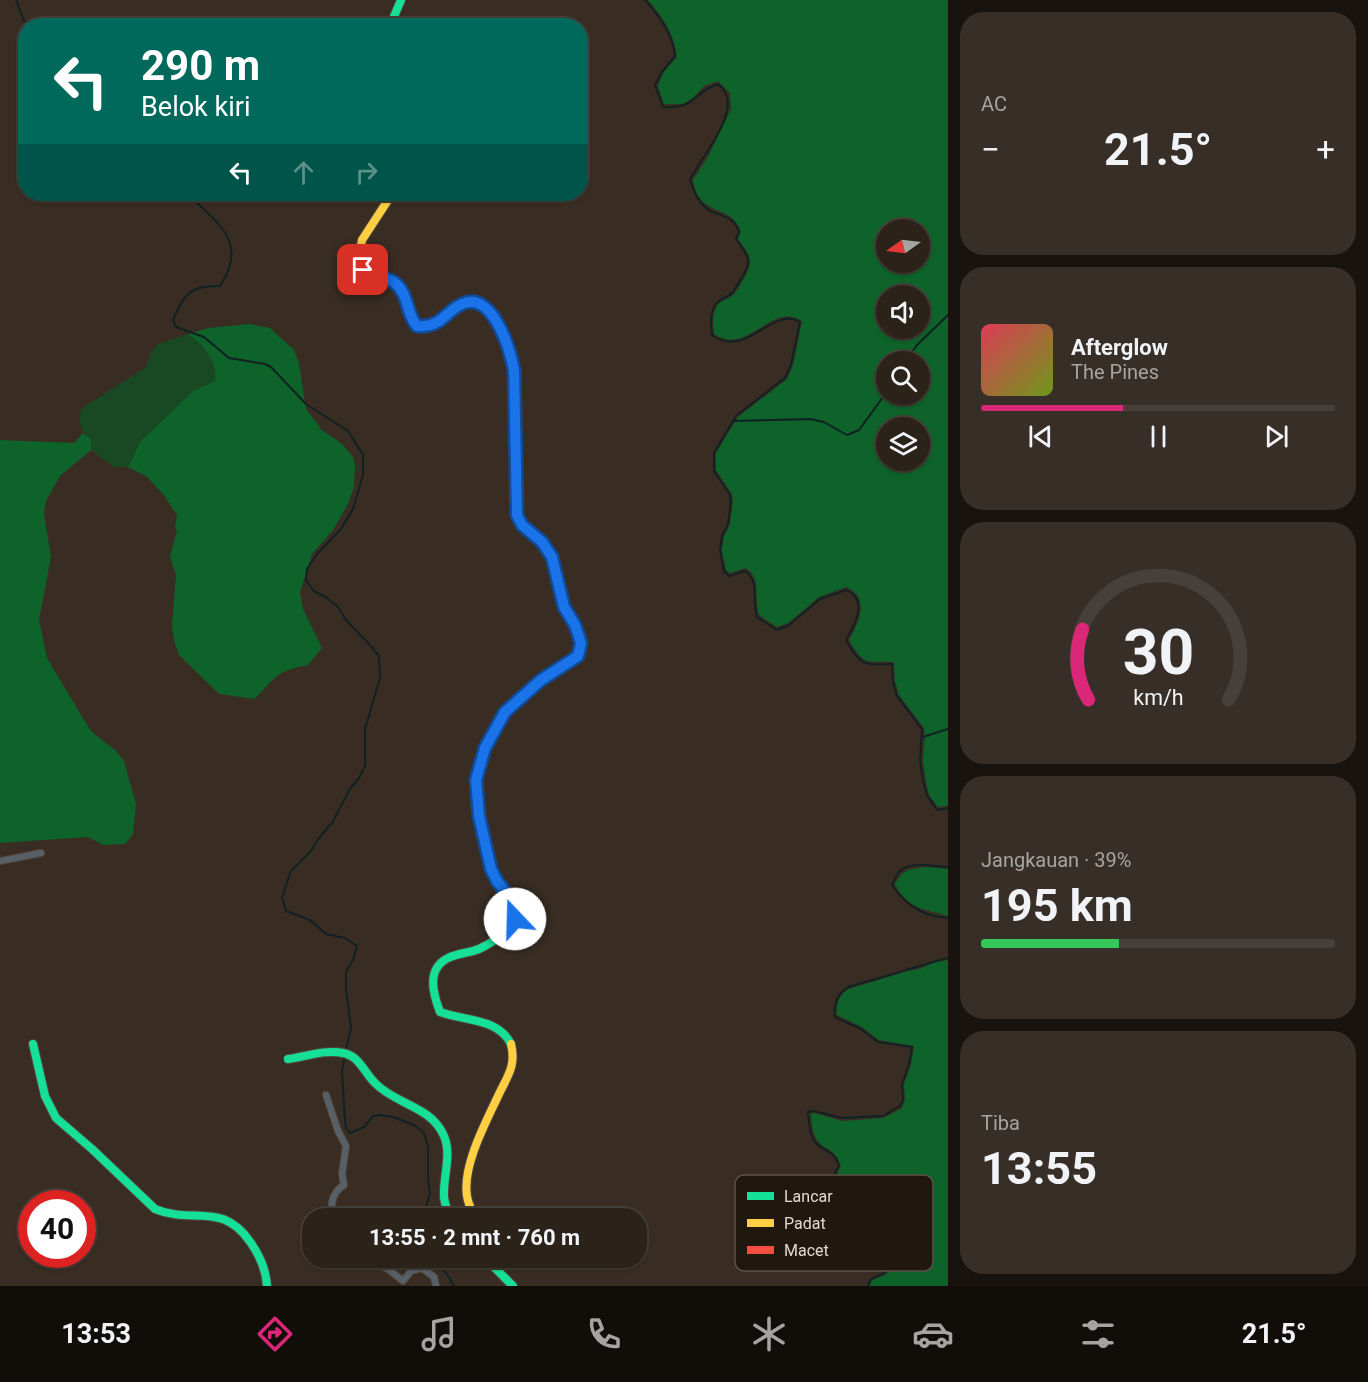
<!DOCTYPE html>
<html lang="id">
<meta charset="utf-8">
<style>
:root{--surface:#2b221a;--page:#372f27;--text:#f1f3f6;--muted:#a6a4a2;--line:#473f39;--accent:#db2777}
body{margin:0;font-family:Roboto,sans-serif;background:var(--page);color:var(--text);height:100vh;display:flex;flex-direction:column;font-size:22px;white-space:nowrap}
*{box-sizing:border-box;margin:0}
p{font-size:20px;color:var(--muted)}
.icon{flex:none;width:33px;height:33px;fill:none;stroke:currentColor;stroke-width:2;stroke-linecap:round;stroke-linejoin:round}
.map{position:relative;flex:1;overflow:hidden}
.side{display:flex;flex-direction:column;gap:12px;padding:12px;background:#18130e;width:420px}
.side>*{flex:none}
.hud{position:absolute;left:18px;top:18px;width:570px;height:183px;border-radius:24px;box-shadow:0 2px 4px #0004,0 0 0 2px var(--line);background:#00695c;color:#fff;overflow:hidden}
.needle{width:39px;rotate:256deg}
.tools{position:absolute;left:876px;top:219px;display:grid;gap:12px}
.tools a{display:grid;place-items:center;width:54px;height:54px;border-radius:50%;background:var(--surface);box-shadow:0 2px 4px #0004,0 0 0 2px var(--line);font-size:30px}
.speed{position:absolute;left:18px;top:1190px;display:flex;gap:12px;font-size:30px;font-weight:700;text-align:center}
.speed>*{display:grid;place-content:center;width:78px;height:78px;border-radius:50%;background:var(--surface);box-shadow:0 2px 4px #0004,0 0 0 2px var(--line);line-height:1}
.speed .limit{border:9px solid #d22;background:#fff;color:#111}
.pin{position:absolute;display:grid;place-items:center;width:51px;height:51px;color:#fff;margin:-26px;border-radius:12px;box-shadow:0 3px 9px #0006}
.me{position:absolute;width:66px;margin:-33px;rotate:339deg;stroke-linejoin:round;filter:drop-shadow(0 0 4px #0008)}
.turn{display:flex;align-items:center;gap:21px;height:126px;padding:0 24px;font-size:27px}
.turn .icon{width:78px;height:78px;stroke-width:2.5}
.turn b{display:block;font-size:42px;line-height:51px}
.lanes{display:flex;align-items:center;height:57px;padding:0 24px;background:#0003;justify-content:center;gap:30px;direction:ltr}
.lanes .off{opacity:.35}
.big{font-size:45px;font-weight:700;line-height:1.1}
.side .tile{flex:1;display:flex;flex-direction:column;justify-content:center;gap:9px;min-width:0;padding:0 21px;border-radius:24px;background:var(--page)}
.side .dial{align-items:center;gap:0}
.dial svg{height:156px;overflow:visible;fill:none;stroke:var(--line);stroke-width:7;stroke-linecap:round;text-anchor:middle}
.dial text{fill:var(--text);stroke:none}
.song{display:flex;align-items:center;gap:18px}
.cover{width:72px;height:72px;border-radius:9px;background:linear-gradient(135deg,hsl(350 70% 55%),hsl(80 70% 35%))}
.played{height:6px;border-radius:3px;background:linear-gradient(90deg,var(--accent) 40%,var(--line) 40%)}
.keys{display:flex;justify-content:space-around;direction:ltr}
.heat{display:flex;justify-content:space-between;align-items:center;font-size:33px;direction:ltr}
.charge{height:9px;border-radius:4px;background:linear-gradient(90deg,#34c759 39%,var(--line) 0)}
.trip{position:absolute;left:302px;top:1208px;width:345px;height:60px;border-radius:24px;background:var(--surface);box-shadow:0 2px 4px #0004,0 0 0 2px var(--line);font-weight:700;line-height:60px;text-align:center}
.tab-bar{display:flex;height:96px;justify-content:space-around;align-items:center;background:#110e0a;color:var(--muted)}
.tab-bar .icon{width:42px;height:42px}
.tab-bar .current{color:var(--accent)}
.tab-bar b{font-size:27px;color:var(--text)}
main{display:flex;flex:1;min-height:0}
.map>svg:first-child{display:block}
</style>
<main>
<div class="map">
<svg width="948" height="1286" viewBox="0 0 948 1286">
<rect width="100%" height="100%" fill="#392d23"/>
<path fill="#184922" d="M 188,334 C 203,345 218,361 215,381 L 193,391 L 140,442 L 128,467 L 114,467 L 91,450 L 91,439 C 79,430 79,423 81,409 L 146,367 L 151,352 L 158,344 Z"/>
<g fill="#0d6329" fill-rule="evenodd">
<path d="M 648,0 L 948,0 L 948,806 L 938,807 L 929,795 L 926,781 L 923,760 L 925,737 L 924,728 L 899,695 L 895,681 L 894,662 C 866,661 864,666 849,640 C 859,623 871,597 846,587 L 819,597 L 788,623 L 777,627 L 759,615 C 753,599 763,579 746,568 L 730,573 L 726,570 L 722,550 L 724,537 L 730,524 L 733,502 L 732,494 L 716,470 L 716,453 L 738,417 L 787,379 L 793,366 L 802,321 C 772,301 746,357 714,334 C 713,324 712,315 717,306 C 721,300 727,300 732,296 C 737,292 740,285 743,280 C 755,261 751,256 738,239 L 741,232 C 733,207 709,215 697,194 C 695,190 694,184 693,180 L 708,157 L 731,109 L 730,93 L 718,81 L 704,86 L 694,97 L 683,104 L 664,104 L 658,86 L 663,73 L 677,57 C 675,35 663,17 648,0 ZM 886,230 L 920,230 L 920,262 L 886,262 ZM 886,296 L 920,296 L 920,328 L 886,328 ZM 886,362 L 920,362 L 920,394 L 886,394 ZM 886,428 L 920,428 L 920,460 L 886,460 Z"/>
<path d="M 249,324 L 270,328 L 294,350 L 299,363 L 306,409 L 322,430 L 342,444 L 353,457 L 355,466 L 354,487 L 348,504 L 333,530 L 312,554 L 300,592 L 303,609 L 322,648 L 308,665 C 277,671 275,677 255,699 L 219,694 L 179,655 L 174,641 L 172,626 L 176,575 L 170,557 L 177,531 L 175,528 L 177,515 L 163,494 L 146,476 L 128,467 L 140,442 L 193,391 L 215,381 C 218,361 203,345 188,334 L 209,328 Z"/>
<polygon points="83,433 91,439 91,450 60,476 46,501 44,514 51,557 39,620 47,658 84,720 92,732 115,750 124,761 136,804 133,834 125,844 103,845 88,837 0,843 0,440 74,443"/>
<path d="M 926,867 L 948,869 L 948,916 C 923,908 911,911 895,885 C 903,868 909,870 926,867 Z"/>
<path d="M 948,960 L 948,1286 L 870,1286 L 872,1280 L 886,1275 L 894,1264 L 897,1249 L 888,1225 L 892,1211 L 886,1196 C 871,1190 849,1200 840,1185 C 836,1178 837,1173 841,1166 C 835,1146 824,1152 816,1138 C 812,1131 812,1122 811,1114 L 814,1113 L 842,1121 L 884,1118 L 902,1108 L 905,1100 L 904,1084 L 911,1065 L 914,1046 L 879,1040 L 862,1027 L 837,1015 C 835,1005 840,994 849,989 L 907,971 L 920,969 L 932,963 Z"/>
</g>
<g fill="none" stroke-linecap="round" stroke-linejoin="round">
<g stroke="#112123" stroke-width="2">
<polyline points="16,0 26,26"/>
<path d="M 645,0 C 660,16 673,34 675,56 L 662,72 L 655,85 L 663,107 C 697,109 691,93 718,84 C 748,106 701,156 690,180 C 694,192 700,207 713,212 C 726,217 734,218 739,232 L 736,239 C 749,257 753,261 740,281 C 738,284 735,289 732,293 C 727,298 718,298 714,307 C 710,316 711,325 712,335 C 747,360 772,305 800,322 L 791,365 L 785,378 L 736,416 L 714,453 L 714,471 L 730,495 L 731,502 L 728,524 L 722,536 L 720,550 L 724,571 L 729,576 L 745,571 C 760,580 752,602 757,617 L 777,630 L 789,625 L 820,599 L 846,590 C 869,599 855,625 846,640 C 861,666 863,665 892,664 L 893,682 L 897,696 L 922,729 L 920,760 L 923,781 L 927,795 L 937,810 L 948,808"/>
<polyline points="121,26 141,20 159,26"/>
<path d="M 188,194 C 218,224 249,242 220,286 C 190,285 184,294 173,320 L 176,327 L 204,337 L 229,358 L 265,364 L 271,367 L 306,404 L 348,431 L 363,455 L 363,475 L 353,509 L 341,529 L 317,554 L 307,569 L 306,580 L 314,591 L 327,598 L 338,607 L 346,620 L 370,645 L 379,656 L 380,678 L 365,729 L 365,766 L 359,778 L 350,789 L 332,823 L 318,839 L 311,851 L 291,871 L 282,897 L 286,911 L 310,920 L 326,934 L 345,938 L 357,946 L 353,960 L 346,972 L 346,990 L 351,1028 L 346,1050"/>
<polyline points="905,362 917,345 948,315"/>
<polyline points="733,421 810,419 824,422 847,435 859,430 886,393"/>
<polyline points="923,737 948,729"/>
<path d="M 948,867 C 935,867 910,860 899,872 C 896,875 894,881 892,885 C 903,901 915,911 934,916 C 939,917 943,917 948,918"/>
<polyline points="345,1056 342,1071 345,1121 346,1128 350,1133 364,1127 373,1116 380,1115 393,1117 414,1125 424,1133 428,1147 428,1179 430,1193 426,1207 417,1218"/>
<path d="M 411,1257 L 417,1265 C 439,1266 443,1265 454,1286"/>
<path d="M 868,1286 L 871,1279 L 884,1273 L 892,1263 L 895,1249 L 885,1225 L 889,1211 L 884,1198 C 868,1192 847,1202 837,1185 C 833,1178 834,1173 839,1166 C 834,1149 824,1153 815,1142 C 809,1134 809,1121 808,1112 L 814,1111 L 842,1118 L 883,1116 L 900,1106 L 903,1100 L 902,1084 L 909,1064 L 912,1047 L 878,1042 L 861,1029 L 835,1017 C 833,1005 838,993 848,987 C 859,983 870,981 880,978 C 903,971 925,964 948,958"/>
</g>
<defs>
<g id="street">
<polyline points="0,861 41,853"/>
<path d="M 326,1095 L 338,1131 L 346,1146 L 342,1174 L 344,1185 C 331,1193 331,1205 332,1218"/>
<polyline points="375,1257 376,1264 388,1269 403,1281 411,1271 422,1268 434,1277 436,1286"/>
<polyline points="482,1257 492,1265"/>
</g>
<g id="fast">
<polyline points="390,26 401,0"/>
<path d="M 495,727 C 486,743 478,761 476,779 C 473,806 482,851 494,875 C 503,895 517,900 514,925 C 504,934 492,943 479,949 C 469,953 458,953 448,958 C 426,969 433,994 440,1012 C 465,1021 498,1018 511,1044"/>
<path d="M 33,1044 L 45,1096 L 56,1118 L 92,1149 L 155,1209 C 193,1225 222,1200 251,1243 C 260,1256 266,1270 267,1286"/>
<path d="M 288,1059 C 305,1057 325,1049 343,1053 C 360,1056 364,1073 376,1084 C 397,1105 431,1106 444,1136 C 452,1155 443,1176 444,1196 C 444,1203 448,1211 450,1218"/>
<polyline points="490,1257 493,1266 513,1286"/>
</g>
<g id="slow">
<path d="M 392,194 L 362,240 L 358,261 C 369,280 384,272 397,285 C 409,297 405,320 422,328 C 443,326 453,299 474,302 C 497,305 512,351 514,370 C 515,382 515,395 515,407 C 515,435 516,462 516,490"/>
<path d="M 475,1218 C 472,1211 468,1204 467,1196 C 462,1165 487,1120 500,1092 C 509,1074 516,1064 511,1044"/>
</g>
<polyline id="jam" points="495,727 505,712 518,699 543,679 573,659 580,649 581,643 578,631 564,606 549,553 541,541 523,524 517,515 516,490"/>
</defs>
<use href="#street" stroke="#534840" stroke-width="8"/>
<use href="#fast" stroke="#534840" stroke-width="10"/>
<use href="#slow" stroke="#534840" stroke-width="10"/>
<use href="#jam" stroke="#534840" stroke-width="10"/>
<use href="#street" stroke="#586067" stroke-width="6"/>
<use href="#fast" stroke="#16e098" stroke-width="8"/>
<use href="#slow" stroke="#ffcf43" stroke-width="8"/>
<use href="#jam" stroke="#f24e42" stroke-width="8"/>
</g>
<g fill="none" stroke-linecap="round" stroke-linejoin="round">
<defs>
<path id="route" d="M 363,270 C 373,278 387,276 395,283 C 409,294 406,314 417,326 C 442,328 444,312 462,304 C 493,290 510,350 514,370 L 517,515 L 522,525 L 542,542 L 552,557 L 564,607 L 575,625 L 581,643 L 578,656 L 541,680 L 505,712 L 485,748 L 476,780 L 479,816 L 491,869 L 497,881 L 513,902 L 516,912 L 515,919"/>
</defs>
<use href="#route" stroke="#114b97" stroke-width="15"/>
<use href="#route" stroke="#1a73e8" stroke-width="10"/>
</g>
<rect x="735" y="1175" width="198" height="96" rx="9" fill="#20170f" stroke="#5b5148" stroke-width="1.5"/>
<rect x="747" y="1192" width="27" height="8" fill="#16e098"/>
<rect x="747" y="1219" width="27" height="8" fill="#ffcf43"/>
<rect x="747" y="1246" width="27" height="8" fill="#f24e42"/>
<g font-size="16" fill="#e5d7cd">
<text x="784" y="1202">Lancar</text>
<text x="784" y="1229">Padat</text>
<text x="784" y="1256">Macet</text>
</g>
</svg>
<div class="tools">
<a><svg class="needle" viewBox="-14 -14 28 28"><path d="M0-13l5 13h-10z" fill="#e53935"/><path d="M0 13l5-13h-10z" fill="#a6a4a2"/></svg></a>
<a><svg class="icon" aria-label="sound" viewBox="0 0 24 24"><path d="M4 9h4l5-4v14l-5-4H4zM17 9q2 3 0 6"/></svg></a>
<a><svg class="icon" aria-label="search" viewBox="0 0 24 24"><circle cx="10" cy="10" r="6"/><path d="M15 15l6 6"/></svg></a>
<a><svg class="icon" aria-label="layers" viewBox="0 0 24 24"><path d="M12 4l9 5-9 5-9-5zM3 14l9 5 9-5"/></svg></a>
</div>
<div class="speed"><div class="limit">40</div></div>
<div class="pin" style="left:363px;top:270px;background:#d93025"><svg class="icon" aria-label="arrive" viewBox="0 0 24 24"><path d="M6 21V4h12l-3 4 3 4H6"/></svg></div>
<svg class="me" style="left:515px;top:919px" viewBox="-20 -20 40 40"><circle r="19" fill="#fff"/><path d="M0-13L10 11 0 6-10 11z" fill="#1a73e8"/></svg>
<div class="trip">13:55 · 2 mnt · 760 m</div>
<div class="hud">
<div class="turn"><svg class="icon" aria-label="left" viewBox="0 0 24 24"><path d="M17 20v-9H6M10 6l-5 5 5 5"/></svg><div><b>290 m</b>Belok kiri</div></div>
<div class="lanes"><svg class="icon" aria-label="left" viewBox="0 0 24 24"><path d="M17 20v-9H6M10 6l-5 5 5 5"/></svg><svg class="icon off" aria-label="ahead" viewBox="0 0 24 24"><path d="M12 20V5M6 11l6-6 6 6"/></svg><svg class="icon off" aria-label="right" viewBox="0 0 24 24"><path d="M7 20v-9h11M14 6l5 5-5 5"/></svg></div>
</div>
</div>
<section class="side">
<div class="tile"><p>AC</p>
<div class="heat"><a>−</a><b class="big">21.5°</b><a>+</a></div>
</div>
<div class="tile">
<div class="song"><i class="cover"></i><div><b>Afterglow</b><p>The Pines</p></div></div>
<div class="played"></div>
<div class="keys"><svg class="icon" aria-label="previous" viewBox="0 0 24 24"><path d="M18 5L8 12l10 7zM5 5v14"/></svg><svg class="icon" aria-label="pause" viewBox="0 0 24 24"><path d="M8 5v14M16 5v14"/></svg><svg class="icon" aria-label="next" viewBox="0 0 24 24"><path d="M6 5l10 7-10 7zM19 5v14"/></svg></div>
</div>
<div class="tile dial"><svg viewBox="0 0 100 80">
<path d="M14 69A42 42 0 1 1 86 69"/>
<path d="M14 69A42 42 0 0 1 11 33" stroke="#db2777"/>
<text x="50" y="56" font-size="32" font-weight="700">30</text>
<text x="50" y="72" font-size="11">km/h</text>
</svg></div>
<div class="tile"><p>Jangkauan · 39%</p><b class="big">195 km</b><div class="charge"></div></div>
<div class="tile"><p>Tiba</p><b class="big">13:55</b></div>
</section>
</main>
<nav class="tab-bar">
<b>13:53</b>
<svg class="icon current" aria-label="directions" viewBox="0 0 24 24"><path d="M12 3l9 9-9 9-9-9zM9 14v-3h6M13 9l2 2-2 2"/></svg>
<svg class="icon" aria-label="music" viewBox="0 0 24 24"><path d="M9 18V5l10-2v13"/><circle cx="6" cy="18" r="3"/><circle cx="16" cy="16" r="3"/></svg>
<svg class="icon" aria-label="phone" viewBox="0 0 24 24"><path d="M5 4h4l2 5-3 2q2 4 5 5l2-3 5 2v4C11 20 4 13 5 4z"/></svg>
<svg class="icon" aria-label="climate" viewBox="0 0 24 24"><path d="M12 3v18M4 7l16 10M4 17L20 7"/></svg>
<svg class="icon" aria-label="car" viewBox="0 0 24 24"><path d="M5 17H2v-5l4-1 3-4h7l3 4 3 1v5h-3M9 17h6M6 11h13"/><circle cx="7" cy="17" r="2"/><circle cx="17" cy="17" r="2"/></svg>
<svg class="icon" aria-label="filters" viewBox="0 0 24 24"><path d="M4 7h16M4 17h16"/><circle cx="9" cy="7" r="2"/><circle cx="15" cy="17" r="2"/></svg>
<b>21.5°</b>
</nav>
